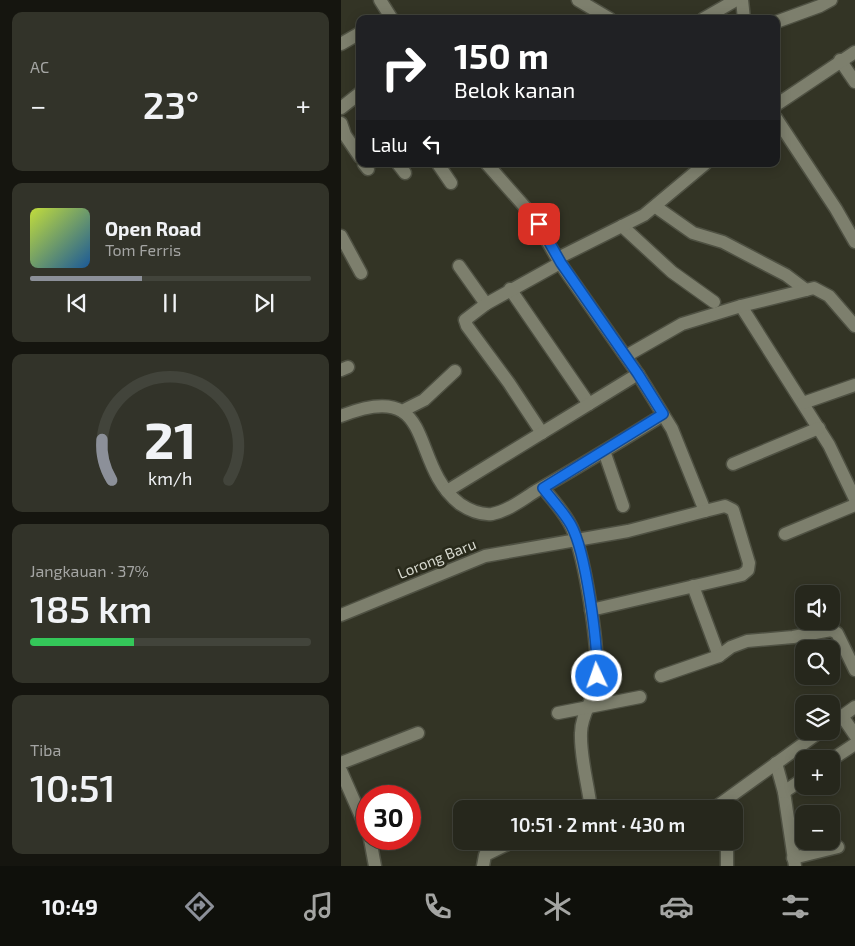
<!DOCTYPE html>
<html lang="id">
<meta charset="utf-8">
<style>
:root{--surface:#26271c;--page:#323329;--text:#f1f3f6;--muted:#a4a5a3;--line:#42443b;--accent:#8c9099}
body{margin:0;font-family:"Exo 2",sans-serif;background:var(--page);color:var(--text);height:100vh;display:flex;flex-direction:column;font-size:19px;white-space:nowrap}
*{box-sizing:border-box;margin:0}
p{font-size:16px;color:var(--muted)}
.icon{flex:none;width:28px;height:28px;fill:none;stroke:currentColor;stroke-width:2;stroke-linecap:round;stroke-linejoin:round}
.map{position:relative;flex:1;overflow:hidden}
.panel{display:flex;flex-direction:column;gap:12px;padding:12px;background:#15150f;width:341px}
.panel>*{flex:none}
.banner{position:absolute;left:15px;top:15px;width:424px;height:152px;border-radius:10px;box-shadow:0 2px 12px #0003,0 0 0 1px var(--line);background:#202124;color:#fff;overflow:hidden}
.controls{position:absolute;left:454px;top:585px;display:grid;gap:10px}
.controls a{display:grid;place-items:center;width:45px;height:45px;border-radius:10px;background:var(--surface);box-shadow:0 2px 12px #0003,0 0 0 1px var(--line);font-size:25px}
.speed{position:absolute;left:15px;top:785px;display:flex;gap:10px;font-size:25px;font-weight:700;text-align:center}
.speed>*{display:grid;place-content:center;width:65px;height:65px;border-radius:50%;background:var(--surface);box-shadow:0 2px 12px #0003,0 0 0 1px var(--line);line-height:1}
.speed .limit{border:8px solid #d22;background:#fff;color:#111}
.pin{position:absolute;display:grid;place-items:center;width:42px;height:42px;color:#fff;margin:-21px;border-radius:10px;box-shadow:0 2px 8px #0006}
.me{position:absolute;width:55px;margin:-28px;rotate:357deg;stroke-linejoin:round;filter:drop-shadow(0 0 4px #0008)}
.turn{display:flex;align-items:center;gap:18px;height:105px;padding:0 15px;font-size:22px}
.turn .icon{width:65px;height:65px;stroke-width:2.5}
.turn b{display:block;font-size:35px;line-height:42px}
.then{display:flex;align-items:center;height:48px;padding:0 15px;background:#0003;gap:10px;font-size:19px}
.big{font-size:38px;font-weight:600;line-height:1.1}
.panel .tile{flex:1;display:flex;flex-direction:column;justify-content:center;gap:8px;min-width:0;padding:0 18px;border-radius:10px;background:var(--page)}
.panel .dial{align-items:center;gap:0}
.dial svg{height:130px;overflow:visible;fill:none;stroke:var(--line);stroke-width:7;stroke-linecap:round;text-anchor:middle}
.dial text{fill:var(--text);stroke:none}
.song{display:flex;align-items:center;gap:15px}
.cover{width:60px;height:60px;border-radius:8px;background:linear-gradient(135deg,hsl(70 70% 55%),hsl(210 70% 35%))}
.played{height:5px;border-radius:2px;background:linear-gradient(90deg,var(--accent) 40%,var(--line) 40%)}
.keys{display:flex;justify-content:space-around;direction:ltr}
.heat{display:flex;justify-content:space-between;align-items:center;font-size:28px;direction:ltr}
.charge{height:8px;border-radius:4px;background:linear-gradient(90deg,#34c759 37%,var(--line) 0)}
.trip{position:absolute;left:112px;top:800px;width:290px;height:50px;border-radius:10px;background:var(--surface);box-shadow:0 2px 12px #0003,0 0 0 1px var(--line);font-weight:600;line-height:50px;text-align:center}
.menu{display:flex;height:80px;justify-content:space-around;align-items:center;background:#0f100b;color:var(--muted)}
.menu .icon{width:35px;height:35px}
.menu .current{color:var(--accent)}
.menu b{font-size:22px;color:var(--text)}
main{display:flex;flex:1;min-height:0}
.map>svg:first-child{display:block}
</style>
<main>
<section class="panel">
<div class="tile"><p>AC</p>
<div class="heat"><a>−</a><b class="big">23°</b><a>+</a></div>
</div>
<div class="tile">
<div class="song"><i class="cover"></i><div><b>Open Road</b><p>Tom Ferris</p></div></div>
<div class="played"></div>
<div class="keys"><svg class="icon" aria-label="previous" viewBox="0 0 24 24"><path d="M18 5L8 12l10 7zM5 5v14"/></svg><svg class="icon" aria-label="pause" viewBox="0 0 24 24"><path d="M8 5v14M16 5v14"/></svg><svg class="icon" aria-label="next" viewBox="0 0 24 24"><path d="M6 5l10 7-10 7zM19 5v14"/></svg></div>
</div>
<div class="tile dial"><svg viewBox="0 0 100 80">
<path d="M14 69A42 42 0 1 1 86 69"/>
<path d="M14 69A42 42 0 0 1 8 44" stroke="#8c9099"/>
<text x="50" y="56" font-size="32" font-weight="700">21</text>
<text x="50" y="72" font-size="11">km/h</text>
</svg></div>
<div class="tile"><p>Jangkauan · 37%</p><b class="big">185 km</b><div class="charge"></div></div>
<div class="tile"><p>Tiba</p><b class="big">10:51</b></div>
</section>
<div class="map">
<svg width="514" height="866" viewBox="0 0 514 866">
<rect width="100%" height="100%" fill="#333425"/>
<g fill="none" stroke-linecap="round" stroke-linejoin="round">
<defs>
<g id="minor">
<polyline points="39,0 51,19"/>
<polyline points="237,0 269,19"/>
<polyline points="401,0 403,19"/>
<polyline points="362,19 395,0"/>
<polyline points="435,22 479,6 490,0"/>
<polyline points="0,44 19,33"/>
<polyline points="499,60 514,82"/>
<polyline points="435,105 514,52"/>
<polyline points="0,108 19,93"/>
<polyline points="435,118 495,209 514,242"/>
<polyline points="0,123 4,135 19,157"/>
<polyline points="23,164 27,169"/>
<polyline points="57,164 64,173"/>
<polyline points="97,164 110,183"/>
<polyline points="146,164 191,215 219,263 297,374 331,429 364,511 384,506 392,510 408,563 407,570 401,575 250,610"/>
<polyline points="315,207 352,233 382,242 445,275 465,290"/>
<polyline points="281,226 331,272 373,302"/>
<polyline points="0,236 20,273"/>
<polyline points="217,258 303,215 364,164"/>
<polyline points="118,266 145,304"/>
<polyline points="169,289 248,404"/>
<polyline points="400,306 488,445 514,499"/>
<polyline points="285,356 341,324 400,306 473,288 488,296 514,326"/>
<polyline points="0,370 7,367"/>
<polyline points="462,403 514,385"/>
<polyline points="61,411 83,400 114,371"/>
<path d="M 0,416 C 98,377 66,463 119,504 C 128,510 140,515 151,514 C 167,511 182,499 195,491 C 238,467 280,441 322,415"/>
<polyline points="201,433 168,383 126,326 124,320 145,304 219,263"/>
<polyline points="263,451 282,506"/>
<polyline points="392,464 478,428"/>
<path d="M 202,488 C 212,500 224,513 231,528 C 244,558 259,650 255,682 C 253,700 240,714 240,733 C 239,757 247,784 250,809"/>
<polyline points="106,491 297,374"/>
<polyline points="444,534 514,505"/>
<polyline points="352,586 378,656"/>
<polyline points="0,615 144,556 287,531 364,511"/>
<polyline points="320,676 378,656 390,647 406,641 452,637 490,630 496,633 514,670"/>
<polyline points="217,713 299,697"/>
<polyline points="501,716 514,735"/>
<polyline points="490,724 514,707"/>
<polyline points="490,760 514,744"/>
<polyline points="0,763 77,733"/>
<polyline points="435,763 443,792 454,866"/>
<polyline points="0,771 26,830"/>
<polyline points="443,792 462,779"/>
<polyline points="372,809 480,731"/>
<polyline points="29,839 34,866"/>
<polyline points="452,858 497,847"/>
<polyline points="142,866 144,855 173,841"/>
<polyline points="386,866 386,841"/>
</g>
</defs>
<use href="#minor" stroke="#4f5143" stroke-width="15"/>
<use href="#minor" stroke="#7d7f6d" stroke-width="12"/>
</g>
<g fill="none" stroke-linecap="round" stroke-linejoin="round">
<defs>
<path id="route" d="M 198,224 L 220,263 L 297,374 L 322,414 L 202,488 C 211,500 222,511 230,525 C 245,552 257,644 256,676"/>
</defs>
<use href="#route" stroke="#114b97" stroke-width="12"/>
<use href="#route" stroke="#1a73e8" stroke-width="9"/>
</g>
<g text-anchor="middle" stroke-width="5" stroke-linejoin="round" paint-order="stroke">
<g font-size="15" fill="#d7d9cf" stroke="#292a1b">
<text transform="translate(96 559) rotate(-22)" y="5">Lorong Baru</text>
</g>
</g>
</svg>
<div class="controls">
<a><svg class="icon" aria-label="sound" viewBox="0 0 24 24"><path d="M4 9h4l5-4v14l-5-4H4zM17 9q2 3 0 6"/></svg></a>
<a><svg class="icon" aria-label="search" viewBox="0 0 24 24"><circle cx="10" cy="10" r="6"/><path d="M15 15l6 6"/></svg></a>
<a><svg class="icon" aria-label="layers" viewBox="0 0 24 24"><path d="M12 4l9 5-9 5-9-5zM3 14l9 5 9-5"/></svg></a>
<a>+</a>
<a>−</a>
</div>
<div class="speed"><div class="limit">30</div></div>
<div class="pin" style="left:198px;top:224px;background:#d93025"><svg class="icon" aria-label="arrive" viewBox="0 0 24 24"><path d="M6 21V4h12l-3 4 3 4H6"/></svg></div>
<svg class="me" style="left:256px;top:676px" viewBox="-20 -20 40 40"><circle r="17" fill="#1a73e8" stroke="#fff" stroke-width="3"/><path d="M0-11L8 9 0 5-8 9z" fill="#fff"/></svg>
<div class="trip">10:51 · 2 mnt · 430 m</div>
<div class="banner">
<div class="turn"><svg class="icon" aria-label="right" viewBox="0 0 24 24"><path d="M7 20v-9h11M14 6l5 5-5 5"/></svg><div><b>150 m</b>Belok kanan</div></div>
<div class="then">Lalu<svg class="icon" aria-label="left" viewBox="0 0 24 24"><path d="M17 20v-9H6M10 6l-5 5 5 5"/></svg></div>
</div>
</div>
</main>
<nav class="menu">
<b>10:49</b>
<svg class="icon current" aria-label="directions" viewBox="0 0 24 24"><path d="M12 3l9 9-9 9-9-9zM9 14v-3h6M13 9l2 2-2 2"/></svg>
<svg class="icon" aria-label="music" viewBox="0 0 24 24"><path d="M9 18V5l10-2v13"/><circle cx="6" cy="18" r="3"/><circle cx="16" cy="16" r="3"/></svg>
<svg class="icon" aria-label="phone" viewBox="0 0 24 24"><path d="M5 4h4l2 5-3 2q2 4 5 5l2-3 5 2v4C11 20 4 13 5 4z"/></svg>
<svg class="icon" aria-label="climate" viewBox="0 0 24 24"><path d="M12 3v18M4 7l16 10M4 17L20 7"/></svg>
<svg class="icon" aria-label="car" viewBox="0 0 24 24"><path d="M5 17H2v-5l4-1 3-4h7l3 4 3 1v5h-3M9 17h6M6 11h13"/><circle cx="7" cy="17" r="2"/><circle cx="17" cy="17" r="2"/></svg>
<svg class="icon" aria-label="filters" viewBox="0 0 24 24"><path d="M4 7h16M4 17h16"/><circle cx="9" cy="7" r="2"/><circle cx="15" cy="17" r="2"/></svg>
</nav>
